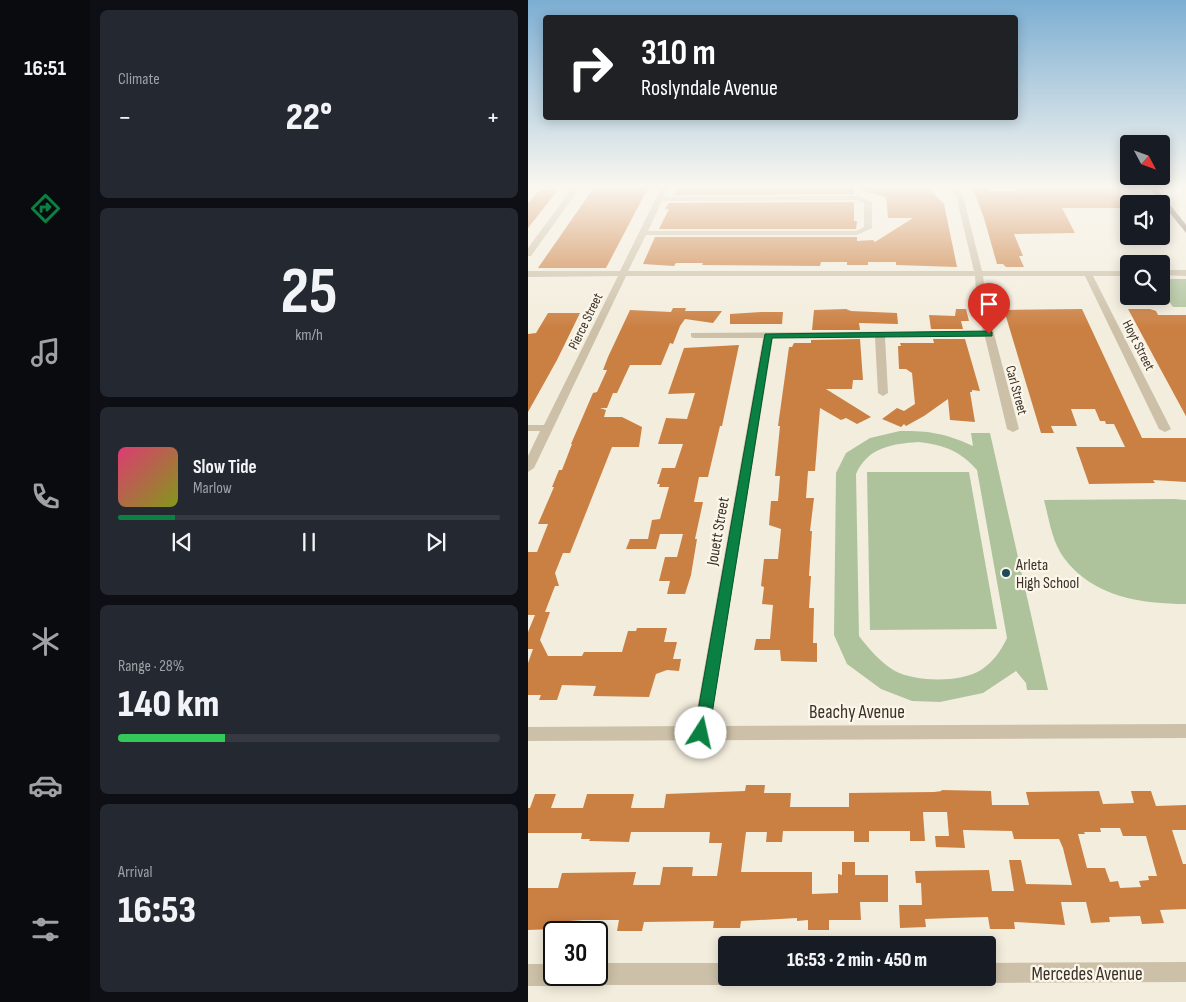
<!DOCTYPE html>
<meta charset="utf-8">
<style>
:root{--surface:#171b24;--page:#242831;--text:#f1f3f6;--muted:#9ea1a6;--line:#363941;--accent:#0b8043}
body{margin:0;font-family:"Sofia Sans Condensed",sans-serif;background:var(--page);color:var(--text);height:100vh;display:flex;flex-direction:column;font-size:19px;white-space:nowrap}
*{box-sizing:border-box;margin:0}
p{font-size:16px;color:var(--muted)}
.icon{flex:none;width:28px;height:28px;fill:none;stroke:currentColor;stroke-width:2;stroke-linecap:round;stroke-linejoin:round}
.map{position:relative;flex:1;overflow:hidden}
.drawer{display:flex;flex-direction:column;gap:10px;padding:10px;background:#0d0f14;width:438px}
.drawer>*{flex:none}
.top-card{position:absolute;left:15px;top:15px;width:475px;height:105px;border-radius:5px;box-shadow:0 2px 12px #0003;background:#202124;color:#fff;overflow:hidden}
.needle{width:32px;rotate:131deg}
.fabs{position:absolute;left:592px;top:135px;display:grid;gap:10px}
.fabs a{display:grid;place-items:center;width:50px;height:50px;border-radius:5px;background:var(--surface);box-shadow:0 2px 12px #0003;font-size:25px}
.speed{position:absolute;left:15px;top:921px;display:flex;gap:10px;font-size:25px;font-weight:700;text-align:center}
.speed>*{display:grid;place-content:center;width:65px;height:65px;border-radius:50%;background:var(--surface);box-shadow:0 2px 12px #0003;line-height:1}
.speed .limit{border:2px solid #111;border-radius:8px;background:#fff;color:#111}
.pin{position:absolute;display:grid;place-items:center;width:42px;height:42px;color:#fff;margin:-51px -21px;border-radius:50% 50% 50% 0;rotate:-45deg;box-shadow:0 0 5px #0007}
.pin .icon{rotate:45deg}
.me{position:absolute;width:55px;margin:-28px;rotate:10deg;stroke-linejoin:round;filter:drop-shadow(0 0 4px #0008)}
.turn{display:flex;align-items:center;gap:18px;height:105px;padding:0 15px;font-size:22px}
.turn .icon{width:65px;height:65px;stroke-width:2.5}
.turn b{display:block;font-size:35px;line-height:42px}
.big{font-size:38px;font-weight:800;line-height:1.1}
.drawer .tile{flex:1;display:flex;flex-direction:column;justify-content:center;gap:8px;min-width:0;padding:0 18px;border-radius:8px;background:var(--page)}
.drawer .dial{align-items:center;gap:0}
.dial b{font-size:65px;line-height:1}
.song{display:flex;align-items:center;gap:15px}
.cover{width:60px;height:60px;border-radius:8px;background:linear-gradient(135deg,hsl(340 70% 55%),hsl(70 70% 35%))}
.played{height:5px;border-radius:2px;background:linear-gradient(90deg,var(--accent) 15%,var(--line) 15%)}
.keys{display:flex;justify-content:space-around;direction:ltr}
.heat{display:flex;justify-content:space-between;align-items:center;font-size:28px;direction:ltr}
.charge{height:8px;border-radius:4px;background:linear-gradient(90deg,#34c759 28%,var(--line) 0)}
.trip{position:absolute;left:190px;top:936px;width:278px;height:50px;border-radius:5px;background:var(--surface);box-shadow:0 2px 12px #0003;font-weight:800;line-height:50px;text-align:center}
main{display:flex;flex:1;min-height:0}
.tab-bar{display:flex;flex-direction:column;width:90px;justify-content:space-around;align-items:center;background:#090b0e;color:var(--muted)}
.tab-bar .icon{width:35px;height:35px}
.tab-bar .on{color:var(--accent)}
.tab-bar b{font-size:22px;color:var(--text)}
.map>svg:first-child{display:block}
</style>
<main>
<nav class="tab-bar">
<b>16:51</b>
<svg class="icon on" aria-label="directions" viewBox="0 0 24 24"><path d="M12 3l9 9-9 9-9-9zM9 14v-3h6M13 9l2 2-2 2"/></svg>
<svg class="icon" aria-label="music" viewBox="0 0 24 24"><path d="M9 18V5l10-2v13"/><circle cx="6" cy="18" r="3"/><circle cx="16" cy="16" r="3"/></svg>
<svg class="icon" aria-label="phone" viewBox="0 0 24 24"><path d="M5 4h4l2 5-3 2q2 4 5 5l2-3 5 2v4C11 20 4 13 5 4z"/></svg>
<svg class="icon" aria-label="climate" viewBox="0 0 24 24"><path d="M12 3v18M4 7l16 10M4 17L20 7"/></svg>
<svg class="icon" aria-label="car" viewBox="0 0 24 24"><path d="M5 17H2v-5l4-1 3-4h7l3 4 3 1v5h-3M9 17h6M6 11h13"/><circle cx="7" cy="17" r="2"/><circle cx="17" cy="17" r="2"/></svg>
<svg class="icon" aria-label="filters" viewBox="0 0 24 24"><path d="M4 7h16M4 17h16"/><circle cx="9" cy="7" r="2"/><circle cx="15" cy="17" r="2"/></svg>
</nav>
<section class="drawer">
<div class="tile"><p>Climate</p>
<div class="heat"><a>−</a><b class="big">22°</b><a>+</a></div>
</div>
<div class="tile dial"><b>25</b><p>km/h</p></div>
<div class="tile">
<div class="song"><i class="cover"></i><div><b>Slow Tide</b><p>Marlow</p></div></div>
<div class="played"></div>
<div class="keys"><svg class="icon" aria-label="previous" viewBox="0 0 24 24"><path d="M18 5L8 12l10 7zM5 5v14"/></svg><svg class="icon" aria-label="pause" viewBox="0 0 24 24"><path d="M8 5v14M16 5v14"/></svg><svg class="icon" aria-label="next" viewBox="0 0 24 24"><path d="M6 5l10 7-10 7zM19 5v14"/></svg></div>
</div>
<div class="tile"><p>Range · 28%</p><b class="big">140 km</b><div class="charge"></div></div>
<div class="tile"><p>Arrival</p><b class="big">16:53</b></div>
</section>
<div class="map">
<svg width="659" height="1002" viewBox="0 0 659 1002">
<rect width="100%" height="100%" fill="#f3eddd"/>
<g fill="#aec39c" fill-rule="evenodd">
<polygon points="634,279 658,279 658,307 645,307 637,296 640,295 639,293 634,291"/>
<path d="M 372,431 C 403,431 416,433 445,446 L 443,433 L 462,433 L 520,690 L 499,690 L 498,683 L 488,671 L 455,693 L 412,702 L 384,701 L 353,689 L 319,664 L 306,635 L 308,473 L 318,453 L 342,438 ZM 390,442 C 417,445 432,451 449,470 L 479,638 C 473,651 465,662 453,670 C 432,683 388,682 367,671 C 353,663 341,649 331,636 L 328,474 C 340,447 364,444 390,442 Z"/>
<polygon points="339,472 441,472 469,629 342,630"/>
<path d="M 646,499 L 658,500 L 658,604 C 614,604 565,597 536,558 C 524,542 521,519 516,500 Z"/>
</g>
<g fill="#cb8043" fill-rule="evenodd">
<polygon points="67,186 121,186 78,268 10,268"/>
<polygon points="152,186 326,186 326,194 146,195"/>
<polygon points="332,186 395,186 401,189 416,204 429,267 368,265 368,262 340,262 340,265 319,265 319,262 293,262 292,266 174,265 175,263 148,263 146,266 115,264 127,237 329,237 329,241 345,240 347,242 385,218 360,218 358,197 332,190"/>
<polygon points="444,186 455,186 462,191 488,191 486,186 591,186 603,204 601,204 601,208 534,208 547,233 486,234 495,256 491,256 496,267 478,267 475,264 469,264 456,218"/>
<polygon points="12,190 30,190 0,228 0,203"/>
<polygon points="326,202 326,221 329,221 328,229 131,229 141,209 137,209 141,203"/>
<polygon points="145,308 158,308 157,311 194,311 185,323 157,319 152,326 145,344 142,343 133,365 102,365 89,393 85,393 79,408 72,408 78,410 76,417 94,417 114,427 111,447 84,447 42,553 35,553 27,573 31,586 27,586 17,612 22,612 12,640 20,656 54,656 56,652 94,652 100,631 108,631 109,628 139,628 136,642 149,642 145,659 153,659 151,671 139,670 128,674 121,697 65,696 68,686 34,685 29,700 11,700 13,695 0,695 0,663 5,649 0,649 0,632 7,615 0,615 0,552 9,552 20,524 10,524 26,487 24,487 31,470 34,470 44,444 43,444 65,393 69,392 79,370 75,370 80,357 102,310 143,312"/>
<polygon points="318,309 323,311 369,313 370,324 331,323 332,330 284,330 286,310"/>
<polygon points="428,309 438,309 441,321 433,321 435,329 403,329 401,315 427,316"/>
<polygon points="554,309 614,438 659,438 659,482 625,480 627,483 561,484 548,447 597,447 586,424 578,424 577,421 572,421 567,409 543,409 549,426 523,426 526,433 513,433 476,310"/>
<polygon points="600,309 622,309 628,311 630,315 659,315 659,418"/>
<polygon points="233,312 255,312 254,324 202,324 202,314"/>
<polygon points="20,313 52,313 29,360 0,412 0,334 8,333"/>
<polygon points="332,339 335,380 325,380 324,389 298,389 343,417 329,424 318,418 313,420 292,408 287,471 280,471 278,498 286,498 282,531 284,531 281,576 283,576 281,608 286,608 285,643 289,643 289,662 253,661 252,650 226,650 228,639 242,639 245,605 234,604 236,587 233,586 236,559 250,559 253,529 241,525 243,501 250,501 252,476 247,476 252,426 250,426 261,347 264,347 266,343 283,343 283,340"/>
<polygon points="405,339 437,339 452,391 444,390 444,392 442,392 447,422 422,420 420,399 396,416 378,426 376,424 373,427 354,419 369,408 376,411 387,404 384,373 378,369 371,369 370,346 373,346 372,343 406,343"/>
<polygon points="211,345 194,426 192,426 180,477 171,477 166,502 175,502 167,539 169,539 163,575 157,594 139,594 142,581 131,581 137,557 149,557 155,534 132,534 128,549 98,549 102,539 120,539 124,520 132,519 141,487 131,487 132,484 129,484 134,468 147,468 155,444 130,444 138,418 159,419 167,393 140,394 156,348"/>
<path d="M 218,785 L 237,785 L 236,793 L 263,793 L 262,807 L 321,807 L 321,793 L 406,792 L 414,791 L 413,790 L 463,791 L 464,805 L 501,805 L 498,792 L 571,791 L 575,804 L 606,803 L 603,791 L 623,791 L 628,806 L 659,805 L 659,830 L 644,830 L 655,864 L 659,864 L 659,909 L 632,910 L 636,923 L 614,924 L 612,916 L 581,917 L 582,922 L 563,923 L 558,902 L 533,902 L 537,925 L 486,922 L 487,929 L 462,929 L 460,917 L 424,918 L 397,919 L 398,927 L 372,928 L 371,905 L 394,905 L 393,883 L 388,883 L 387,871 L 461,870 L 464,891 L 486,891 L 481,860 L 493,860 L 498,884 L 544,885 L 535,848 L 531,839 L 486,839 L 484,831 L 435,830 L 437,848 L 408,847 L 407,836 L 421,836 L 419,812 L 395,812 L 397,841 L 382,841 L 382,831 L 341,831 L 341,842 L 326,842 L 326,831 L 255,831 L 254,842 L 238,842 L 239,832 L 218,832 L 213,872 L 284,872 L 284,894 L 310,893 L 310,874 L 314,875 L 314,862 L 327,862 L 327,875 L 360,875 L 360,902 L 332,902 L 333,920 L 301,920 L 301,930 L 280,930 L 280,920 L 269,921 L 269,918 L 213,921 L 212,928 L 185,928 L 186,921 L 116,922 L 114,931 L 89,931 L 91,920 L 55,920 L 41,921 L 40,924 L 27,924 L 25,929 L 0,930 L 0,888 L 30,888 L 34,873 L 108,872 L 105,885 L 132,885 L 135,867 L 165,867 L 164,876 L 189,876 L 194,843 L 181,843 L 182,832 L 103,832 L 101,842 L 61,841 L 62,839 L 53,839 L 54,833 L 0,833 L 0,808 L 2,808 L 7,794 L 28,794 L 23,808 L 55,808 L 59,794 L 106,794 L 103,808 L 136,808 L 138,794 L 217,791 ZM 572,828 L 592,828 L 595,836 L 618,836 L 629,876 L 620,876 L 621,880 L 611,881 L 613,887 L 592,888 L 590,881 L 582,882 L 577,868 L 559,868 L 550,834 L 557,834 L 556,832 L 573,832 Z"/>
</g>
<g fill="none" stroke-linecap="round" stroke-linejoin="round">
<g fill="#ccc0a8" fill-rule="evenodd">
<polygon points="46,186 53,186 3,256 0,256 0,248"/>
<path d="M 134,186 L 141,186 L 136,197 L 330,196 L 344,202 L 344,228 L 329,235 L 118,235 L 100,271 L 446,271 L 428,196 L 419,186 L 426,186 L 435,196 L 454,271 L 601,271 L 601,276 L 565,276 L 643,429 L 637,432 L 631,429 L 557,276 L 455,276 L 459,307 L 491,429 L 485,432 L 479,429 L 457,337 L 357,337 L 360,393 L 355,396 L 350,393 L 347,337 L 245,338 L 182,726 L 659,724 L 659,738 L 0,741 L 0,727 L 166,726 L 235,338 L 166,338 L 163,337 L 163,333 L 455,331 L 449,307 L 447,276 L 98,276 L 6,468 L 0,472 L 0,456 L 12,431 L 0,431 L 0,425 L 16,425 L 90,276 L 0,277 L 0,271 L 92,271 ZM 329,200 L 336,203 L 336,227 L 328,231 L 120,231 L 134,201 Z"/>
<polygon points="659,270 659,276 634,275 634,270"/>
<polygon points="659,962 659,982 459,983 452,980 450,978 459,978 459,963"/>
<polygon points="69,963 199,963 199,978 208,978 206,981 199,985 69,985 62,981 59,975 69,975"/>
<polygon points="0,964 26,964 26,975 37,975 33,982 26,986 0,986"/>
</g>
<polygon fill="#7b6b59" fill-rule="evenodd" points="620,186 627,186 659,226 659,234"/>
</g>
<linearGradient id="sky" x2="0" y2="1"><stop stop-color="#7caed2"/><stop offset="0.57" stop-color="#faf7f0"/><stop offset="1" stop-color="#faf7f0" stop-opacity="0"/></linearGradient>
<rect width="659" height="327" fill="url(#sky)"/>
<polygon fill="#0b8043" stroke="#07532c" points="461,331 464,332 464,336 244,338 181,733 178,737 173,739 168,737 166,733 237,334"/>
<circle fill="#1c4b5c" stroke="#fbf6e9" stroke-width="2" cx="478" cy="573" r="5"/>
<g text-anchor="middle" stroke-width="4.5" stroke-linejoin="round" paint-order="stroke">
<g font-size="14" fill="#393128" stroke="#fbf6e9">
<text transform="translate(57 321) rotate(-64)" y="5">Pierce Street</text>
<text transform="translate(611 345) rotate(63)" y="5">Hoyt Street</text>
<text transform="translate(489 390) rotate(75)" y="5">Carl Street</text>
</g>
<g font-size="16" fill="#393128" stroke="#fbf6e9">
<text transform="translate(189 531) rotate(-80)" y="6">Jouett Street</text>
</g>
<g font-size="16" fill="#393128" stroke="#fbf6e9" text-anchor="start">
<text x="488" y="570">Arleta<tspan x="488" dy="18">High School</tspan></text>
</g>
<g font-size="19" fill="#393128" stroke="#fbf6e9">
<text x="329" y="718">Beachy Avenue</text>
<text x="559" y="980">Mercedes Avenue</text>
</g>
</g>
</svg>
<div class="fabs">
<a><svg class="needle" viewBox="-14 -14 28 28"><path d="M0-13l5 13h-10z" fill="#e53935"/><path d="M0 13l5-13h-10z" fill="#9ea1a6"/></svg></a>
<a><svg class="icon" aria-label="sound" viewBox="0 0 24 24"><path d="M4 9h4l5-4v14l-5-4H4zM17 9q2 3 0 6"/></svg></a>
<a><svg class="icon" aria-label="search" viewBox="0 0 24 24"><circle cx="10" cy="10" r="6"/><path d="M15 15l6 6"/></svg></a>
</div>
<div class="speed"><div class="limit">30</div></div>
<div class="pin" style="left:461px;top:334px;background:#d93025"><svg class="icon" aria-label="arrive" viewBox="0 0 24 24"><path d="M6 21V4h12l-3 4 3 4H6"/></svg></div>
<svg class="me" style="left:173px;top:733px" viewBox="-20 -20 40 40"><circle r="19" fill="#fff"/><path d="M0-13L10 11 0 6-10 11z" fill="#0b8043"/></svg>
<div class="trip">16:53 · 2 min · 450 m</div>
<div class="top-card">
<div class="turn"><svg class="icon" aria-label="right" viewBox="0 0 24 24"><path d="M7 20v-9h11M14 6l5 5-5 5"/></svg><div><b>310 m</b>Roslyndale Avenue</div></div>
</div>
</div>
</main>
